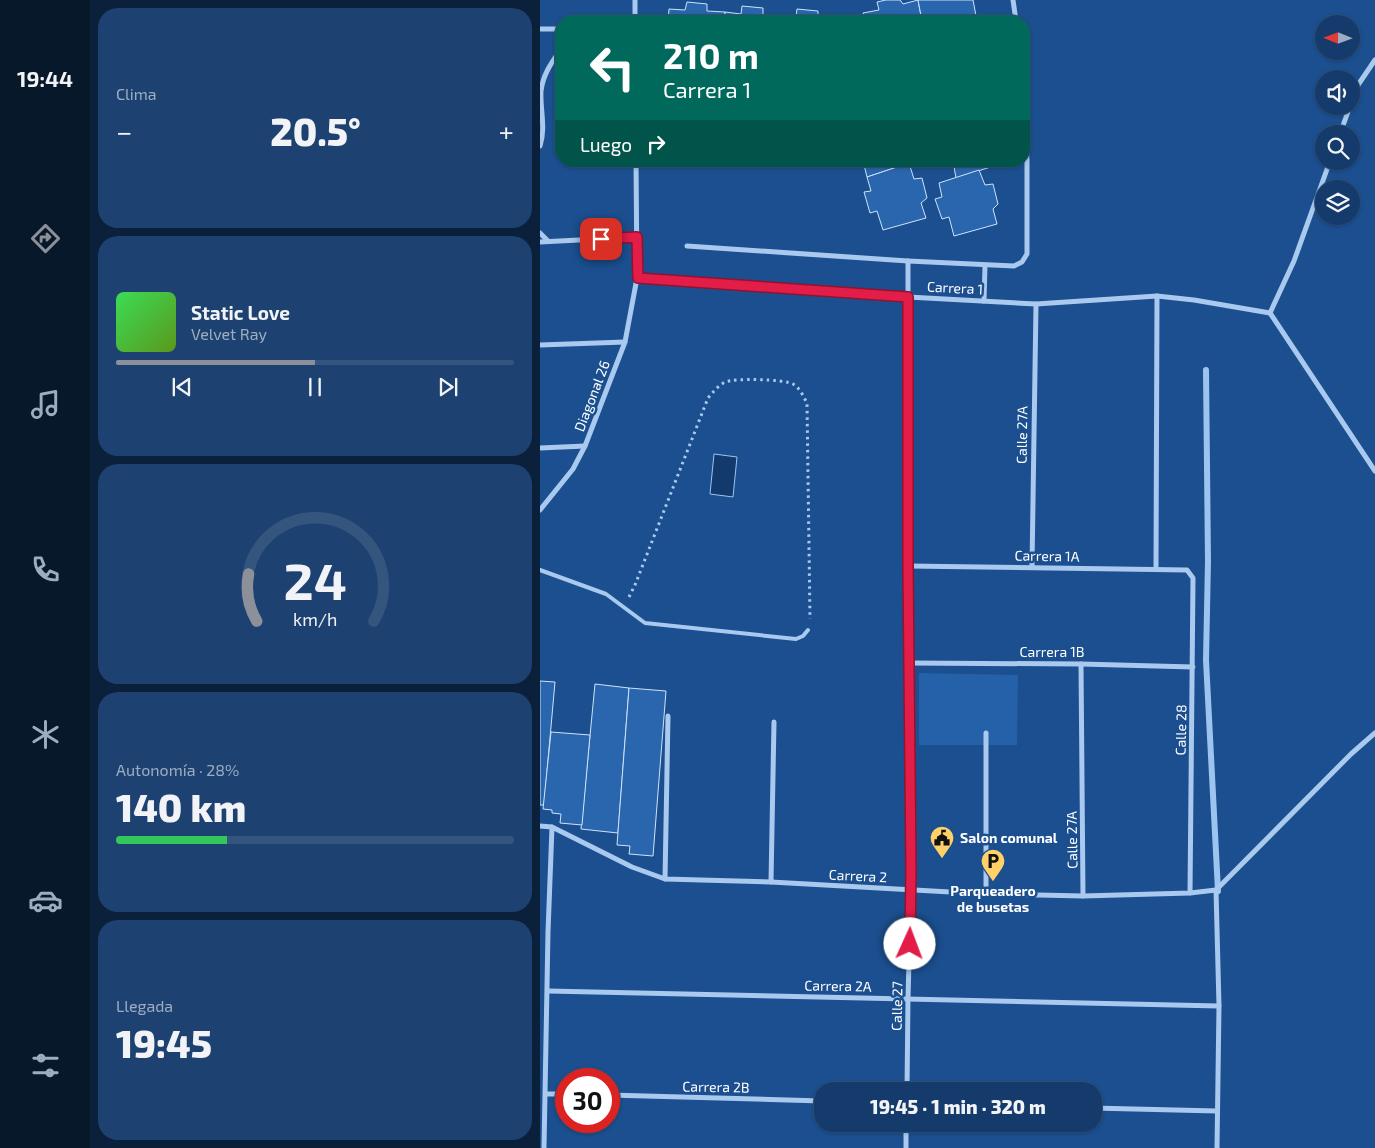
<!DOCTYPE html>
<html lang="es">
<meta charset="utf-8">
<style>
:root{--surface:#143b6b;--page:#1d4271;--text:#f1f3f6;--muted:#9dadc1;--line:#33557e;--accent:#8c9099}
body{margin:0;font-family:"Exo 2",sans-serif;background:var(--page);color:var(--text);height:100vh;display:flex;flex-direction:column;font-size:19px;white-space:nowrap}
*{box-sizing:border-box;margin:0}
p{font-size:16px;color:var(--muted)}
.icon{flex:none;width:28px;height:28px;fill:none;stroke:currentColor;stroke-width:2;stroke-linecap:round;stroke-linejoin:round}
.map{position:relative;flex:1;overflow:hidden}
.sheet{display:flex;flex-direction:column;gap:8px;padding:8px;background:#0b203b;width:450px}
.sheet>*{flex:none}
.top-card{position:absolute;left:15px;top:15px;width:475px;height:152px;border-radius:20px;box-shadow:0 1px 4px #0004,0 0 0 1px var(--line);background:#00695c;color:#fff;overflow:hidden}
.needle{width:32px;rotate:271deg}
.controls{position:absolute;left:775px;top:15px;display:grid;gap:10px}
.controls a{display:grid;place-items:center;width:45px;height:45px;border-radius:50%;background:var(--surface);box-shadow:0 1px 4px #0004,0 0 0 1px var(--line);font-size:25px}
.speed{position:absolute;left:15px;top:1068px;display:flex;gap:10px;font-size:25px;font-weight:700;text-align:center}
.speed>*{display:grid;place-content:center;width:65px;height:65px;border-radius:50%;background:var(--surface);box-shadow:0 1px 4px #0004,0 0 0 1px var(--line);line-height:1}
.speed .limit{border:8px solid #d22;background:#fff;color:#111}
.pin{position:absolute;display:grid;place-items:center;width:42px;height:42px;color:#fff;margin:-21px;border-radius:10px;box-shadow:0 2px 8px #0006}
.me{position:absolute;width:55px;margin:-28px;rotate:2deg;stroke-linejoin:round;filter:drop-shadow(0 0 4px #0008)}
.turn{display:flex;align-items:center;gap:18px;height:105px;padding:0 25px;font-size:22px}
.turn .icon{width:65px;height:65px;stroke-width:2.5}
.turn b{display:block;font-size:35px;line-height:42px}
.then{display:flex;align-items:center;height:48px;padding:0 25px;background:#0003;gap:10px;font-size:19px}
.big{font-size:38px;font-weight:800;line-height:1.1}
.sheet .tile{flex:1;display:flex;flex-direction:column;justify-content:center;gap:8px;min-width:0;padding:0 18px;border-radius:20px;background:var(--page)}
.sheet .dial{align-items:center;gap:0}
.dial svg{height:130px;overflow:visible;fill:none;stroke:var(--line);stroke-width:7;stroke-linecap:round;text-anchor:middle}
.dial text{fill:var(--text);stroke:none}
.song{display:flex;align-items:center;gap:15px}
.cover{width:60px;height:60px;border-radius:8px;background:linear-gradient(135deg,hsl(130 70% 55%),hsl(90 70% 35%))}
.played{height:5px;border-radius:2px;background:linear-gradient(90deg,var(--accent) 50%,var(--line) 50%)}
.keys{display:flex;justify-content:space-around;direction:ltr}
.heat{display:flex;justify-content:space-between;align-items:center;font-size:28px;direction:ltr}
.charge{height:8px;border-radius:4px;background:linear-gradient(90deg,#34c759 28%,var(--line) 0)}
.trip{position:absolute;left:274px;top:1082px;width:288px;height:50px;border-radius:20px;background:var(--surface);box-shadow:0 1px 4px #0004,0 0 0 1px var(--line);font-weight:800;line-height:50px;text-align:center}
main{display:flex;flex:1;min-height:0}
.tab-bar{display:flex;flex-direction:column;width:90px;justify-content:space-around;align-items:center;background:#08182b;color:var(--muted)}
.tab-bar .icon{width:35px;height:35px}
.tab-bar .selected{color:var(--accent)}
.tab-bar b{font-size:22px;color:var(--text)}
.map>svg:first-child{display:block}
</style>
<main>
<nav class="tab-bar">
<b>19:44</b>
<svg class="icon selected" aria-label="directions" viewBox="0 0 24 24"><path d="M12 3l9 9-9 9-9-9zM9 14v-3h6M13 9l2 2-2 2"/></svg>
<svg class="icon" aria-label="music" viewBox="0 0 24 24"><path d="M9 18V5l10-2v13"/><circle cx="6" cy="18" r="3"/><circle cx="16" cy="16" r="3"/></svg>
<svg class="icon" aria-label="phone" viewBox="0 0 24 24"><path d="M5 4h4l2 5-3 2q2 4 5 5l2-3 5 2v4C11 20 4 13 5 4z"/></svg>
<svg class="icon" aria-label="climate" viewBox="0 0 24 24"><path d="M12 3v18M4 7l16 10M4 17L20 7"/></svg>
<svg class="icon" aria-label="car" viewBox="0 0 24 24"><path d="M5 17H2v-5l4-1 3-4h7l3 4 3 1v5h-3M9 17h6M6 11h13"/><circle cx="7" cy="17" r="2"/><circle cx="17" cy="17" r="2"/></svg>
<svg class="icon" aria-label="filters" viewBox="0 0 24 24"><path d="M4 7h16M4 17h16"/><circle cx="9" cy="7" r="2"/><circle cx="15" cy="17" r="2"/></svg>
</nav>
<section class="sheet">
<div class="tile"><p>Clima</p>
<div class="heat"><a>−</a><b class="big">20.5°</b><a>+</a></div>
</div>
<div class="tile">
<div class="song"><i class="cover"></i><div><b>Static Love</b><p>Velvet Ray</p></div></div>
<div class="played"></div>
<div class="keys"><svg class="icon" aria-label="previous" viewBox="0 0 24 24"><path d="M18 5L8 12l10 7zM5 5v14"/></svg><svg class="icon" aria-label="pause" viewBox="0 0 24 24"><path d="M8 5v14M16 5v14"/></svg><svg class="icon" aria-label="next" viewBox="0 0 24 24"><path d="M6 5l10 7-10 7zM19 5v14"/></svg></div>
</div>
<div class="tile dial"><svg viewBox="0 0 100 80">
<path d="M14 69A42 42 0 1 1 86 69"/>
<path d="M14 69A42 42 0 0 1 9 40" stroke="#8c9099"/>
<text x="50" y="56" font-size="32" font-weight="700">24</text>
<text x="50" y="72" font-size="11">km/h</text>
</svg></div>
<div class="tile"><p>Autonomía · 28%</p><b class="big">140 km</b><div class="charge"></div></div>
<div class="tile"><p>Llegada</p><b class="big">19:45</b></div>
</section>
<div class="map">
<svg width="835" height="1148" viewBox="0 0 835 1148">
<rect width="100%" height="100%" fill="#1b4f8f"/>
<polygon fill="#2461a8" points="379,673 478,675 477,745 379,745"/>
<polygon fill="#123a6d" stroke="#9cc4f0" points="174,454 197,457 193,497 170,494"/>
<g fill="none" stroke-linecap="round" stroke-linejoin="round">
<polyline stroke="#9cc4f0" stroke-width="6" points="666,370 668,561 666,660 678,891"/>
</g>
<g fill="#2a66ad" stroke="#cfe3fa">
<polygon points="346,0 360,0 363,4 378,0 382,21 325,21 323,13 339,10 337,2"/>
<polygon points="378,0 433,0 437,21 382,21"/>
<polygon points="147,2 167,4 167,11 185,12 185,21 128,21 129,9 145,10"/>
<polygon points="202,6 223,8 223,15 241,15 241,21 185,21 185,12 201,14"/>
<polygon points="257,9 278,11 278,18 296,18 296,21 241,21 241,15 256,17"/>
<polygon points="323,161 369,161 369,163 327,177"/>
<polygon points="413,161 459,161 460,164 416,178"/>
<polygon points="369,163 374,179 382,178 387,198 381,203 386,218 343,230 337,211 330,213 324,192 331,191 327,177"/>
<polygon points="439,170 445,185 453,184 458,204 453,209 457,224 414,236 409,217 402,219 395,199 402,197 399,183"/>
<polygon points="0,681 15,682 4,805 0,805"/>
<polygon points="55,684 89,688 78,833 41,829"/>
<polygon points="89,688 126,691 113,856 89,854 90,846 77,845"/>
<polygon points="11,732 50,735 42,825 20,823 21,814 12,813 12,810 3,809"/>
</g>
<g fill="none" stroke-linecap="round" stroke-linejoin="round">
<path stroke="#a9c9ee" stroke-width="3" stroke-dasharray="2.5 4" stroke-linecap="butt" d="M 89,597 L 95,585 L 168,398 C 173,392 178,386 185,382 C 195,378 243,379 253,384 C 260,388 263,396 267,403 L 270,619"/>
<polyline stroke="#a9c9ee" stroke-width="4" points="0,570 66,594 105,623 256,639 263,636 268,630"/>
<g stroke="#a9c9ee" stroke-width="5">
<polyline points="95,0 95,21"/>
<polyline points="473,0 476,21"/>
<polyline points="0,29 21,29"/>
<polyline points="811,103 818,85 835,60"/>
<polyline points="800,134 810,106"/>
<path d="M 0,146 C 6,128 0,109 1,91 C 3,74 12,62 21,49"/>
<polyline points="0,233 8,241"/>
<polyline points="0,242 97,237"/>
<polyline points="147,246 368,261 474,266 482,262 487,254 487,161 484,103"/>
<polyline points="97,278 368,297 496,304 617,296 654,300 730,313"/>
<polyline points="444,301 445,266"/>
<polyline points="730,313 835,471"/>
<polyline points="730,313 754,261 790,161"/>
<polyline points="0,345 85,342"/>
<polyline points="0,448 45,446"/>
<polyline points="0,510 33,469 45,446 85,342 97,278 96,161"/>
<polyline points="368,566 647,570 653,578 650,893"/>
<polyline points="492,567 496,304"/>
<polyline points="616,568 617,296"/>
<polyline points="370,663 541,664 653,667"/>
<polyline points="541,664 543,896"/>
<polyline points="446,733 446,894"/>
<polyline points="0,826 12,827 92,867 125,879 231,882 446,894 543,896 650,893 676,890"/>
<polyline points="125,879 128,716"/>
<polyline points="231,882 234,722"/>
<polyline points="676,890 679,1006 677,1148"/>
<polyline points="676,890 811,754 835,733"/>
<polyline points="8,991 679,1006"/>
<polyline points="367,1091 368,998 371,890 368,566 368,261"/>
<polyline points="6,1094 26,1094"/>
<polyline points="69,1095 282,1101"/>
<polyline points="552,1108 677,1111"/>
<polyline points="4,1148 8,932 12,827"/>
<polyline points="366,1148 366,1124"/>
</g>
</g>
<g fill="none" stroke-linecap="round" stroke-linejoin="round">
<defs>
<polyline id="route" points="61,239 97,237 98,278 368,297 368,566 371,871 370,944"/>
</defs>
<use href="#route" stroke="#92132f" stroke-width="12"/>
<use href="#route" stroke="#e11d48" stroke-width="9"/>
</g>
<defs>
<symbol id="civic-pin" viewBox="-11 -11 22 30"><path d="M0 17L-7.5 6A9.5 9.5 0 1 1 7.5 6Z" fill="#ffd166" stroke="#1b4f8f"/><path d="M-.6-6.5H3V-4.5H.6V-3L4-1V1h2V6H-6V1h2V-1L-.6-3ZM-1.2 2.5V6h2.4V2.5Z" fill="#111"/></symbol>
<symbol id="parking-pin" viewBox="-11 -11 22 30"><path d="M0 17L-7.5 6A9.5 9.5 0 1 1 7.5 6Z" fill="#ffd166" stroke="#1b4f8f"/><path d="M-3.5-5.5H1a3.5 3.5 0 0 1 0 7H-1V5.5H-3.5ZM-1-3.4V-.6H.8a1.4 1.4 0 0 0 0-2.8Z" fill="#111"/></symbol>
</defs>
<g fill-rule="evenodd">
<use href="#civic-pin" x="388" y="824" width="28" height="38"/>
<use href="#parking-pin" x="439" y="847" width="28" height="38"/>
</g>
<g text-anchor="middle" stroke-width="5" stroke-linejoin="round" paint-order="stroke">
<g font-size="14" fill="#fff" stroke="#1b4f8f">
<text transform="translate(415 288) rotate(3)" y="5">Carrera 1</text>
<text transform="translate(52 396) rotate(-69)" y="5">Diagonal 26</text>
<text transform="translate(482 435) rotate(-89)" y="5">Calle 27A</text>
<text transform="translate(507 556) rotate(1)" y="5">Carrera 1A</text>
<text x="512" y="657">Carrera 1B</text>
<text transform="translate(641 730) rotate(-89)" y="5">Calle 28</text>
<text transform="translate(532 840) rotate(-91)" y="5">Calle 27A</text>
<text transform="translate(318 876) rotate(3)" y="5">Carrera 2</text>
<text transform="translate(298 986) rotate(1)" y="5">Carrera 2A</text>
<text transform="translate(357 1006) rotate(-89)" y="5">Calle 27</text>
<text transform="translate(176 1087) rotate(1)" y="5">Carrera 2B</text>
</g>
<g font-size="14" font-weight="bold" fill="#fff" stroke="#1b4f8f" text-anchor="start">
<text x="420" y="843">Salon comunal</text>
<text x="453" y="896" text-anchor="middle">Parqueadero<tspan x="453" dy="16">de busetas</tspan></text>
</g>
</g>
</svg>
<div class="controls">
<a><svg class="needle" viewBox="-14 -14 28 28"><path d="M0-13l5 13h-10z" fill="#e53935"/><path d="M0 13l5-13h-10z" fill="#9dadc1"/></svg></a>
<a><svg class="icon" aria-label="sound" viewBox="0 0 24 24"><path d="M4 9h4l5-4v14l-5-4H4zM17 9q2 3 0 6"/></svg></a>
<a><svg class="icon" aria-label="search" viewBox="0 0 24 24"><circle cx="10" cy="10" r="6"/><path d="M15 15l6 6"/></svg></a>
<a><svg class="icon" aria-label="layers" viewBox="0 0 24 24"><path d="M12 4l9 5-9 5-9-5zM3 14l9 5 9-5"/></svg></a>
</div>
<div class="speed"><div class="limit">30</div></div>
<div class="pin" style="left:61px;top:239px;background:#d93025"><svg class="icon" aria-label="arrive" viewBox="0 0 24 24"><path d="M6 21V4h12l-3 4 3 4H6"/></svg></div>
<svg class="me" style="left:370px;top:944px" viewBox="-20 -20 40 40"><circle r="19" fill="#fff"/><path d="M0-13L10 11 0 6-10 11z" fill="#e11d48"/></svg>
<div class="trip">19:45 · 1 min · 320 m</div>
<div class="top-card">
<div class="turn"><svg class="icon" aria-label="left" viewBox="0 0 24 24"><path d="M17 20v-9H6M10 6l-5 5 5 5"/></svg><div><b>210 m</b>Carrera 1</div></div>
<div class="then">Luego<svg class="icon" aria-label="right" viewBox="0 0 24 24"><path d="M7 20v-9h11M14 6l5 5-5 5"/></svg></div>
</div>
</div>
</main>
